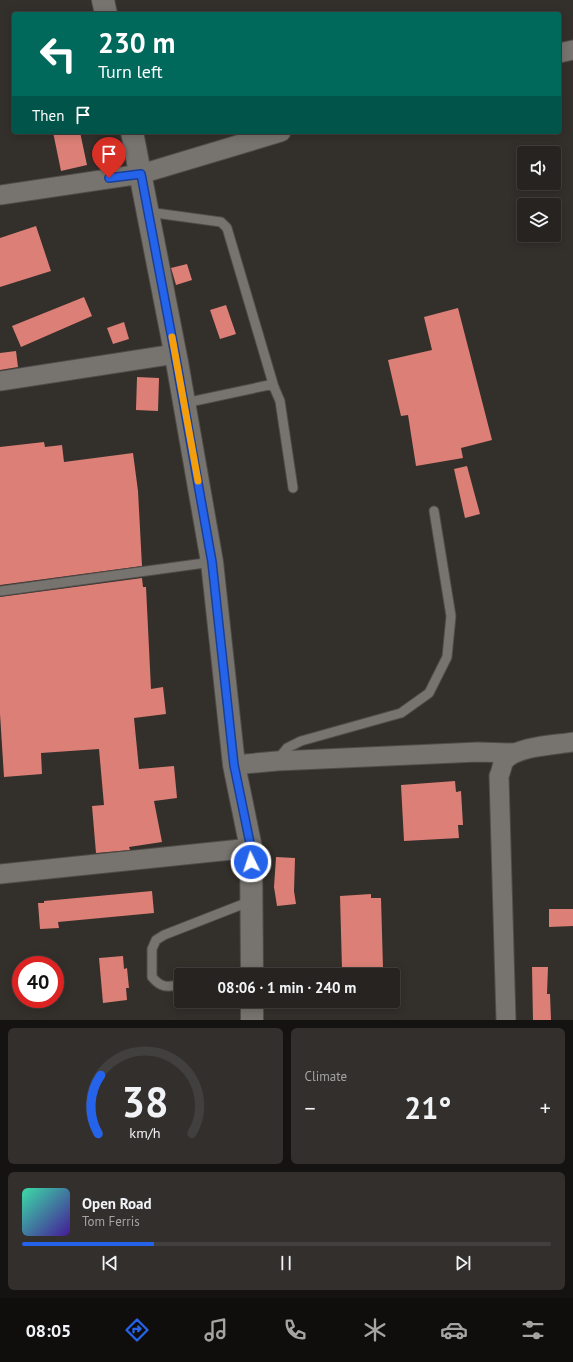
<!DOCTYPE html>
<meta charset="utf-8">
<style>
:root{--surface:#262320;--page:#322f2d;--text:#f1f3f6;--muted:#a4a4a5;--line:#42403e;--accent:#2563eb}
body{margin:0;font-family:"PT Sans",sans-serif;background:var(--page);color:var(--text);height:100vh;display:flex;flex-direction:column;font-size:15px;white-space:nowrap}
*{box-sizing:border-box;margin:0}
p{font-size:13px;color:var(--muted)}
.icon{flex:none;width:22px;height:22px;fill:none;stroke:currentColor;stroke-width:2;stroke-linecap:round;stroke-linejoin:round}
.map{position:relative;height:1020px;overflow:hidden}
.panel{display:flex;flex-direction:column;gap:8px;padding:8px;background:#151312;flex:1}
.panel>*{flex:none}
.top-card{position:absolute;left:12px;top:12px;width:549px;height:122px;border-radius:4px;box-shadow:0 2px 10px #0003,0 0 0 1px var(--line);background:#00695c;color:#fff;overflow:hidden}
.buttons{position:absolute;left:517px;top:146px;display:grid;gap:8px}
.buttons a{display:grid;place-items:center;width:44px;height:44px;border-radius:4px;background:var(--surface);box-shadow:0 2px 10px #0003,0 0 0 1px var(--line);font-size:20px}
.speed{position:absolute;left:12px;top:956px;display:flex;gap:8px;font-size:20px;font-weight:700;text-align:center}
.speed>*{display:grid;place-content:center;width:52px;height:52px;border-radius:50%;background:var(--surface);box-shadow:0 2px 10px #0003,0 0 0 1px var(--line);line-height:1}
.speed .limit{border:6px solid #d22;background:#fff;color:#111}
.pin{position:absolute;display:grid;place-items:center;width:34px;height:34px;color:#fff;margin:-41px -17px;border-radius:50% 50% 50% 0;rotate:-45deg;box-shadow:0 0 4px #0007}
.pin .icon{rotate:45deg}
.me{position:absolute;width:44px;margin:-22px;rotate:356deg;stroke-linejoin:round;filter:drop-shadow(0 0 3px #0008)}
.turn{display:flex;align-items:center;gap:14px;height:84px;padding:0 20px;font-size:18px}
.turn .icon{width:52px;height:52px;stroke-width:2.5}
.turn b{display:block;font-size:28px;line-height:34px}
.then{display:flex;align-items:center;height:38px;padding:0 20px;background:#0003;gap:8px;font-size:15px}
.big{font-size:30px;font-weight:700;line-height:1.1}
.panel .widget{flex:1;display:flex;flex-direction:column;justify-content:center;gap:6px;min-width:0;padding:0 14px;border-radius:6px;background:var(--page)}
.panel .dial{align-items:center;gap:0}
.dial svg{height:104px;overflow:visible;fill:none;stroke:var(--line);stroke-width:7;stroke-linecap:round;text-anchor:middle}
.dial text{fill:var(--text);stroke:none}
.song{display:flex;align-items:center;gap:12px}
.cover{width:48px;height:48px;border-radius:6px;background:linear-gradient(135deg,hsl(160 70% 55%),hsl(260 70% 35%))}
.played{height:4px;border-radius:2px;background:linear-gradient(90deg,var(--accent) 25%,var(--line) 25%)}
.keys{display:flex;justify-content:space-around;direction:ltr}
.heat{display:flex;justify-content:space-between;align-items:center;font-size:22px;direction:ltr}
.panel .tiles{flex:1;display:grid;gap:8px;grid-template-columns:1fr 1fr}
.widget:last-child{grid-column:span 2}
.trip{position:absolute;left:174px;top:968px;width:226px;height:40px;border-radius:4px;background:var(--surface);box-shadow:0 2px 10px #0003,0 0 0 1px var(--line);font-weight:700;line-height:40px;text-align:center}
.dock{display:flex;height:64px;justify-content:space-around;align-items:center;background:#0f0e0d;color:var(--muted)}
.dock .icon{width:28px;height:28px}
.dock .on{color:var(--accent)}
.dock b{font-size:18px;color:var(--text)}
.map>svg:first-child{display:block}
</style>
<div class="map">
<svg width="573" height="1020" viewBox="0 0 573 1020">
<rect width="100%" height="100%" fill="#332f2b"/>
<g fill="#dc7f76">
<polygon points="53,132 80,132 87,165 61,171"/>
<polygon points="36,226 51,271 0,287 0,238"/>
<polygon points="187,264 192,280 176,285 171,268"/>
<polygon points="84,297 92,316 21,347 12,326"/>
<polygon points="226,305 236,334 220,339 210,310"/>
<polygon points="458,308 492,440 461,448 463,458 416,466 408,415 401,416 388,360 432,350 424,317"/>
<polygon points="124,322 129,339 113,344 107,328"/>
<polygon points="16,351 18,367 0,370 0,353"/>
<polygon points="137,377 159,378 158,411 136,410"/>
<polygon points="44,442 45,447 62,445 64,462 133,453 138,491 142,566 0,585 0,447"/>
<polygon points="467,466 480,514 465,518 454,469"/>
<polygon points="142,578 143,587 146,587 151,689 163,687 166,714 134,718 139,769 174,766 177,798 154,801 162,842 129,847 130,850 96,853 92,806 104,805 99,749 41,753 42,774 4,777 0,714 0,597"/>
<polygon points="455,781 456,792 461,791 463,825 458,825 459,838 404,841 401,785"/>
<polygon points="276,857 295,858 294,891 296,904 277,906 274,887"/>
<polygon points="152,891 154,913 58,922 59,928 40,929 38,903 44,903 44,901"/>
<polygon points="371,894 371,898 381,898 383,968 342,969 340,896"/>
<polygon points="549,909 573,909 573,926 549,927"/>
<polygon points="123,956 124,969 127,968 129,988 126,988 127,1000 103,1003 99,958"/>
<polygon points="532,967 548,967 547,994 550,994 551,1020 533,1020"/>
</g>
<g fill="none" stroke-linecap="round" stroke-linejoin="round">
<defs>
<g id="service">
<polyline points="148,212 221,222 227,228 274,387"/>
<polyline points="185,403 269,385 274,387 280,401 293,488"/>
<polyline points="1,591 212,562"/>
<polyline points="278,759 287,748 301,741 401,713 429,693 447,657 451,616 434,511"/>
<path d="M 181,985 C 167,987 161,988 152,977 L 152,949 L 156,940 L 164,935 L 251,901"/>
</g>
<g id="minor">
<polyline points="559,53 573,50"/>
<polyline points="0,195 141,174 281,132"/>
<polyline points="0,381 175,354"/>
<polyline points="234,765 277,761 478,752 514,753"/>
<polyline points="0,874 251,848"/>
<path d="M 506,1020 L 499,776 C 501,772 502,765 504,761 C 516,746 555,745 573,742"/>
</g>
<g id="tertiary">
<polyline points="103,0 106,14"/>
<polyline points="132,132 177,362 212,562 234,765 251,848 252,975"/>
<polyline points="252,1001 252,1020"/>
</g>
</defs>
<use href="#service" stroke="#4f4c49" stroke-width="11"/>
<use href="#minor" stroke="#4f4c49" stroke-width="21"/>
<use href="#tertiary" stroke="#4f4c49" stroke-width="24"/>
<use href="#service" stroke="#77736e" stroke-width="9"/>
<use href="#minor" stroke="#77736e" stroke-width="19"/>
<use href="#tertiary" stroke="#77736e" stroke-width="22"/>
</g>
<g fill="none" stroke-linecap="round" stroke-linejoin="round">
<defs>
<polyline id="route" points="109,178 141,174 175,354 212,562 234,765 251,848 251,862"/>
</defs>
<use href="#route" stroke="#184099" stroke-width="10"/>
<use href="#route" stroke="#2563eb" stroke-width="7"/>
<polyline stroke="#f59e0b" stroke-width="7" points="172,337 198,481"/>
</g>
</svg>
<div class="buttons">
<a><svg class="icon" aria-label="sound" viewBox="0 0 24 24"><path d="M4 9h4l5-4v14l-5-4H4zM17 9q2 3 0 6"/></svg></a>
<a><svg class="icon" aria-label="layers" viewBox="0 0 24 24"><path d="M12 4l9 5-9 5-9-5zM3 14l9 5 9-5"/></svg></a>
</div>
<div class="speed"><div class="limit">40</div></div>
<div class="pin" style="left:109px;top:178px;background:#d93025"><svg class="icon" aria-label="arrive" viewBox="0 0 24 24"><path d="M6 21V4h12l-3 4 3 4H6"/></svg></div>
<svg class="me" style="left:251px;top:862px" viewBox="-20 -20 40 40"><circle r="17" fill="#2563eb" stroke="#fff" stroke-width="3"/><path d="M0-11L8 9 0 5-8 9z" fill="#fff"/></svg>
<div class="trip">08:06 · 1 min · 240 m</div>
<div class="top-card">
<div class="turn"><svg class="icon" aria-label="left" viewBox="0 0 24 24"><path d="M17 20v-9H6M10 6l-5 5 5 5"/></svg><div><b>230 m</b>Turn left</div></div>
<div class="then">Then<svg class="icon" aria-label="arrive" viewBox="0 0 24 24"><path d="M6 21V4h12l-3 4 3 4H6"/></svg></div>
</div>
</div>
<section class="panel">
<div class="tiles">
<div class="widget dial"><svg viewBox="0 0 100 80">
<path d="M14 69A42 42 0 1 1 86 69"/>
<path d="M14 69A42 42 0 0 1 16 24" stroke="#2563eb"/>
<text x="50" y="56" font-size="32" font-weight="700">38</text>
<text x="50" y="72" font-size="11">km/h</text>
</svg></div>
<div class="widget"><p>Climate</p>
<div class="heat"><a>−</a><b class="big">21°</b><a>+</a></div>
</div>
<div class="widget">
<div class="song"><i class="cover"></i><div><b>Open Road</b><p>Tom Ferris</p></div></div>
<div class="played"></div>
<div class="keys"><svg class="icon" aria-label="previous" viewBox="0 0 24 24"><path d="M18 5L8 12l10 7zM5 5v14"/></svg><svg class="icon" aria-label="pause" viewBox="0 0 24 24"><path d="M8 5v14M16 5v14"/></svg><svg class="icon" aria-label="next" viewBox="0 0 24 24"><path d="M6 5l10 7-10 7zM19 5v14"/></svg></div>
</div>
</div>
</section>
<nav class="dock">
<b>08:05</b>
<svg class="icon on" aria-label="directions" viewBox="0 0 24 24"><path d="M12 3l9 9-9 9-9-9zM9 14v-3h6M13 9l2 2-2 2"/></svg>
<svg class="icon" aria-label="music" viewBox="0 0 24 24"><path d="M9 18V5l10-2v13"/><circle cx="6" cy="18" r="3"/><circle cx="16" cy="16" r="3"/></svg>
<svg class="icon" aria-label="phone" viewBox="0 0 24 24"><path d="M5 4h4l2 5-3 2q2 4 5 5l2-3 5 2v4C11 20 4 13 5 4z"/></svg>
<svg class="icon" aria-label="climate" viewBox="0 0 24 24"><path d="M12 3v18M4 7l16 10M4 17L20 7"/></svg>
<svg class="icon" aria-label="car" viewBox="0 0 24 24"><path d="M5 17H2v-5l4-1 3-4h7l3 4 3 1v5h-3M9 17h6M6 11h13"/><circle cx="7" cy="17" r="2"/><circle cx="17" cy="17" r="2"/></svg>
<svg class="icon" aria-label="filters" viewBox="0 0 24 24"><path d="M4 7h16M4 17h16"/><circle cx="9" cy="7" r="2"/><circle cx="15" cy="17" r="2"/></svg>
</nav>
